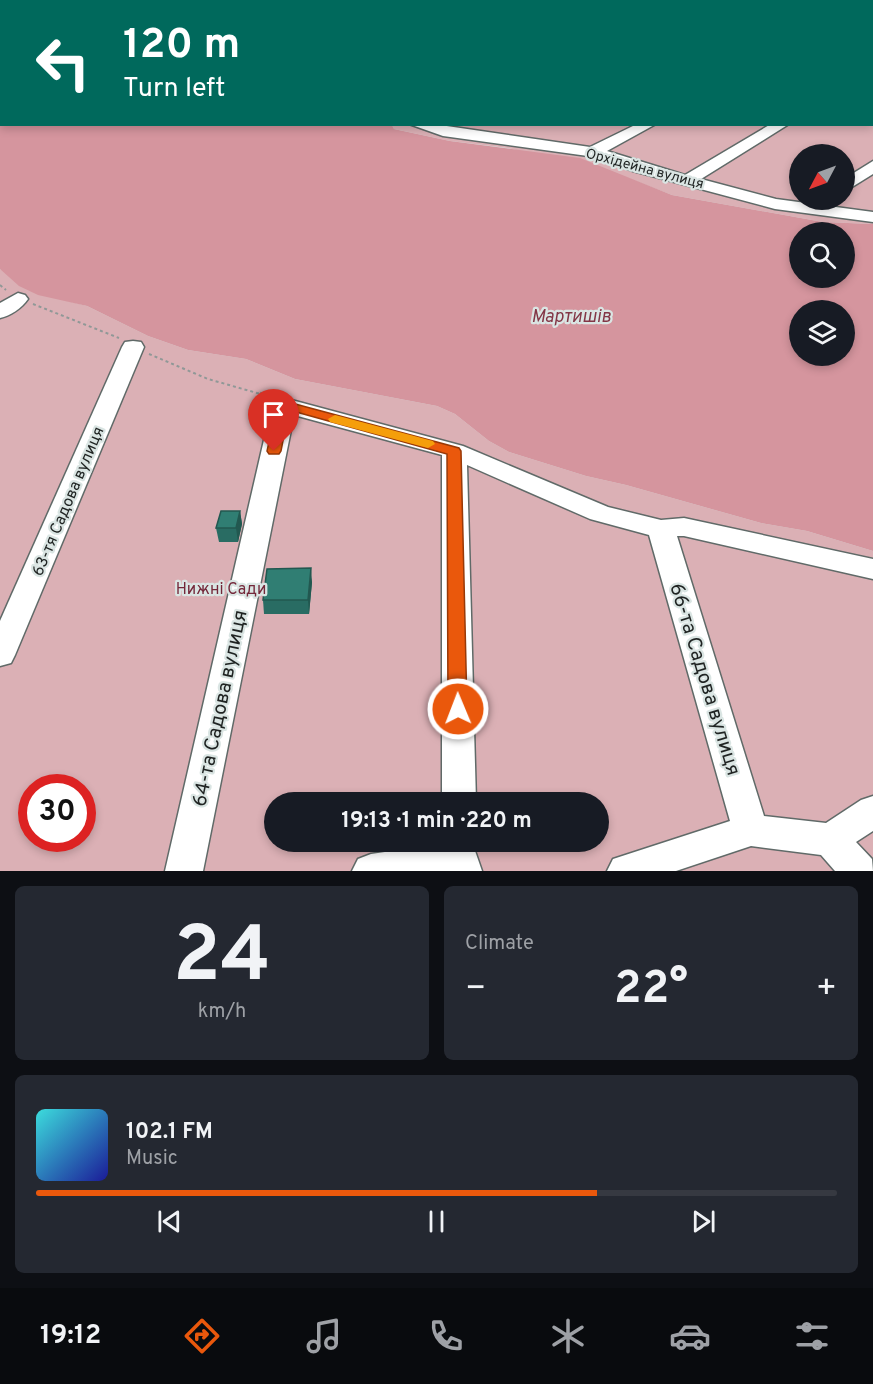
<!DOCTYPE html>
<meta charset="utf-8">
<style>
:root{--surface:#171b24;--page:#242831;--text:#f1f3f6;--muted:#9ea1a6;--line:#363941;--accent:#ea580c}
body{margin:0;font-family:Overpass,sans-serif;background:var(--page);color:var(--text);height:100vh;display:flex;flex-direction:column;font-size:22px;white-space:nowrap}
*{box-sizing:border-box;margin:0}
p{font-size:20px;color:var(--muted)}
.icon{flex:none;width:33px;height:33px;fill:none;stroke:currentColor;stroke-width:2;stroke-linecap:round;stroke-linejoin:round}
.map{position:relative;height:871px;overflow:hidden}
.sheet{display:flex;flex-direction:column;gap:15px;padding:15px;background:#0d0f14;flex:1}
.sheet>*{flex:none}
.hud{position:absolute;left:0px;top:0px;width:873px;height:126px;box-shadow:0 3px 9px #0003;background:#00695c;color:#fff;overflow:hidden}
.needle{width:39px;rotate:229deg}
.buttons{position:absolute;left:789px;top:144px;display:grid;gap:12px}
.buttons a{display:grid;place-items:center;width:66px;height:66px;border-radius:50%;background:var(--surface);box-shadow:0 3px 9px #0003;font-size:30px}
.speed{position:absolute;left:18px;top:774px;display:flex;gap:12px;font-size:30px;font-weight:700;text-align:center}
.speed>*{display:grid;place-content:center;width:78px;height:78px;border-radius:50%;background:var(--surface);box-shadow:0 3px 9px #0003;line-height:1}
.speed .limit{border:9px solid #d22;background:#fff;color:#111}
.pin{position:absolute;display:grid;place-items:center;width:51px;height:51px;color:#fff;margin:-62px -26px;border-radius:50% 50% 50% 0;rotate:-45deg;box-shadow:0 0 6px #0007}
.pin .icon{rotate:45deg}
.me{position:absolute;width:66px;margin:-33px;rotate:359deg;stroke-linejoin:round;filter:drop-shadow(0 0 4px #0008)}
.turn{display:flex;align-items:center;gap:21px;height:126px;padding:0 24px;font-size:27px}
.turn .icon{width:78px;height:78px;stroke-width:2.5}
.turn b{display:block;font-size:42px;line-height:51px}
.big{font-size:45px;font-weight:700;line-height:1.1}
.sheet .card{flex:1;display:flex;flex-direction:column;justify-content:center;gap:9px;min-width:0;padding:0 21px;border-radius:9px;background:var(--page)}
.sheet .dial{align-items:center;gap:0}
.dial b{font-size:78px;line-height:1}
.song{display:flex;align-items:center;gap:18px}
.cover{width:72px;height:72px;border-radius:9px;background:linear-gradient(135deg,hsl(180 70% 55%),hsl(240 70% 35%))}
.played{height:6px;border-radius:3px;background:linear-gradient(90deg,var(--accent) 70%,var(--line) 70%)}
.keys{display:flex;justify-content:space-around;direction:ltr}
.heat{display:flex;justify-content:space-between;align-items:center;font-size:33px;direction:ltr}
.sheet .tiles{flex:1;display:grid;gap:15px;grid-template-columns:1fr 1fr}
.card:last-child{grid-column:span 2}
.trip{position:absolute;left:264px;top:792px;width:345px;height:60px;border-radius:30px;background:var(--surface);box-shadow:0 3px 9px #0003;font-weight:700;line-height:60px;text-align:center}
.tab-bar{display:flex;height:96px;justify-content:space-around;align-items:center;background:#090b0e;color:var(--muted)}
.tab-bar .icon{width:42px;height:42px}
.tab-bar .active{color:var(--accent)}
.tab-bar b{font-size:27px;color:var(--text)}
.map>svg:first-child{display:block}
</style>
<div class="map">
<svg width="873" height="871" viewBox="0 0 873 871">
<rect width="100%" height="100%" fill="#dae5e3"/>
<g fill="#dbb0b5" fill-rule="evenodd">
<path d="M 35,0 L 873,0 L 873,224 L 823,222 L 672,195 L 628,178 L 508,148 L 450,141 L 394,129 L 392,125 L 872,124 L 872,2 L 34,2 ZM 800,154 L 844,154 L 844,200 L 800,200 Z"/>
<path d="M 0,269 L 64,300 L 87,306 L 148,336 L 188,350 L 246,359 L 295,379 L 437,406 L 455,414 L 489,441 L 509,452 L 586,476 L 626,485 L 761,523 L 807,531 L 873,551 L 873,871 L 0,871 ZM 32,788 L 82,788 L 82,838 L 32,838 ZM 274,802 L 598,802 L 598,842 L 274,842 Z"/>
</g>
<path fill="#d5959e" fill-rule="evenodd" d="M 0,118 L 2,124 L 392,125 L 394,129 L 450,141 L 580,158 L 672,195 L 823,222 L 873,224 L 873,551 L 807,531 L 761,523 L 626,485 L 586,476 L 509,452 L 489,441 L 455,414 L 437,406 L 295,379 L 246,359 L 188,350 L 148,336 L 87,306 L 38,295 L 19,286 L 0,269 ZM 800,232 L 844,232 L 844,278 L 800,278 ZM 800,310 L 844,310 L 844,356 L 800,356 Z"/>
<g fill="none" stroke-linecap="round" stroke-linejoin="round">
<defs>
<g id="minor">
<polygon points="199,0 212,0 198,2"/>
<polygon points="295,0 307,0 294,2"/>
<polygon points="461,0 474,0 460,2"/>
<polygon points="556,0 568,0 555,2"/>
<polygon points="723,0 747,0 748,2 724,2"/>
<polygon points="769,0 779,0 768,2"/>
<rect x="872" y="10" width="1" height="6"/>
<polygon points="872,40 873,41 873,49 872,48"/>
<rect x="872" y="79" width="1" height="9"/>
<polygon points="409,124 433,124 590,147 637,124 656,124 607,151 685,175 771,124 789,124 701,179 776,199 873,212 873,222 775,209 633,171 595,157 443,136"/>
<polygon points="873,161 873,174 844,192 844,179"/>
<path d="M 18,293 L 25,295 L 28,299 C 22,308 10,316 0,318 L 0,303 Z"/>
<polygon points="133,341 141,342 144,347 15,655 11,663 0,666 0,621 122,347 125,342"/>
<polygon points="284,398 463,446 608,507 661,520 684,518 873,559 873,579 684,536 677,536 764,816 826,823 861,800 873,796 873,831 856,842 872,859 873,871 835,871 821,855 751,846 676,871 607,871 613,859 730,821 649,535 590,519 467,465 476,802 442,802 442,455 294,415 203,871 165,871 272,405 276,400"/>
<polygon points="454,842 473,845 482,871 352,871 358,859 371,854"/>
</g>
</defs>
<use href="#minor" stroke="#606a68" stroke-width="3"/>
<g stroke="#909897" stroke-width="2" stroke-dasharray="3 3" stroke-linecap="butt">
<polyline points="0,285 6,290"/>
<polyline points="33,304 119,338"/>
<polyline points="149,354 208,379 264,395"/>
</g>
<polyline stroke="#909897" stroke-width="3" stroke-dasharray="4.5 4.5" stroke-linecap="butt" points="260,393 269,397"/>
<use href="#minor" fill="#fff" fill-rule="evenodd"/>
</g>
<g fill="#296c63">
<polygon points="240,511 242,524 238,542 219,542 216,528"/>
<polygon points="312,582 309,614 264,614 263,600"/>
</g>
<g fill="#225850">
<polygon points="240,511 242,524 238,542 236,528"/>
<polygon points="311,568 312,582 309,614 308,600"/>
</g>
<g fill="#307e73" stroke="#225850" stroke-width="1.5">
<polygon points="337,0 441,0 438,2 339,2"/>
<polygon points="221,511 240,511 236,528 216,528"/>
<polygon points="311,568 308,600 263,600 267,569"/>
</g>
<polygon fill="#ea580c" stroke="#983908" stroke-width="1.5" points="284,401 459,448 461,451 467,709 464,714 458,716 451,714 448,709 447,454 289,410 281,451 279,454 269,454 267,451 277,405"/>
<polygon fill="#f59e0b" points="335,415 433,441 435,444 428,448 330,422 328,419"/>
<g text-anchor="middle" stroke-width="4.5" stroke-linejoin="round" paint-order="stroke">
<g font-size="14" fill="#1f2322" stroke="#dae5e3">
<text transform="translate(645 168) rotate(15)" y="5">Орхідейна вулиця</text>
</g>
<g font-size="16" fill="#1f2322" stroke="#dae5e3">
<text transform="translate(67 501) rotate(-67)" y="6">63-тя Садова вулиця</text>
</g>
<g font-size="16" fill="#74283a" stroke="#dae5e3">
<text x="221" y="594">Нижні Сади</text>
</g>
<g font-size="18" font-style="italic" fill="#833646" stroke="#dae5e3">
<text x="571" y="322">Мартишів</text>
</g>
<g font-size="20" fill="#1f2322" stroke="#dae5e3">
<text transform="translate(706 679) rotate(73)" y="7">66-та Садова вулиця</text>
<text transform="translate(219 708) rotate(-78)" y="7">64-та Садова вулиця</text>
</g>
</g>
</svg>
<div class="buttons">
<a><svg class="needle" viewBox="-14 -14 28 28"><path d="M0-13l5 13h-10z" fill="#e53935"/><path d="M0 13l5-13h-10z" fill="#9ea1a6"/></svg></a>
<a><svg class="icon" aria-label="search" viewBox="0 0 24 24"><circle cx="10" cy="10" r="6"/><path d="M15 15l6 6"/></svg></a>
<a><svg class="icon" aria-label="layers" viewBox="0 0 24 24"><path d="M12 4l9 5-9 5-9-5zM3 14l9 5 9-5"/></svg></a>
</div>
<div class="speed"><div class="limit">30</div></div>
<div class="pin" style="left:274px;top:451px;background:#d93025"><svg class="icon" aria-label="arrive" viewBox="0 0 24 24"><path d="M6 21V4h12l-3 4 3 4H6"/></svg></div>
<svg class="me" style="left:458px;top:709px" viewBox="-20 -20 40 40"><circle r="17" fill="#ea580c" stroke="#fff" stroke-width="3"/><path d="M0-11L8 9 0 5-8 9z" fill="#fff"/></svg>
<div class="trip">19:13 · 1 min · 220 m</div>
<div class="hud">
<div class="turn"><svg class="icon" aria-label="left" viewBox="0 0 24 24"><path d="M17 20v-9H6M10 6l-5 5 5 5"/></svg><div><b>120 m</b>Turn left</div></div>
</div>
</div>
<section class="sheet">
<div class="tiles">
<div class="card dial"><b>24</b><p>km/h</p></div>
<div class="card"><p>Climate</p>
<div class="heat"><a>−</a><b class="big">22°</b><a>+</a></div>
</div>
<div class="card">
<div class="song"><i class="cover"></i><div><b>102.1 FM</b><p>Music</p></div></div>
<div class="played"></div>
<div class="keys"><svg class="icon" aria-label="previous" viewBox="0 0 24 24"><path d="M18 5L8 12l10 7zM5 5v14"/></svg><svg class="icon" aria-label="pause" viewBox="0 0 24 24"><path d="M8 5v14M16 5v14"/></svg><svg class="icon" aria-label="next" viewBox="0 0 24 24"><path d="M6 5l10 7-10 7zM19 5v14"/></svg></div>
</div>
</div>
</section>
<nav class="tab-bar">
<b>19:12</b>
<svg class="icon active" aria-label="directions" viewBox="0 0 24 24"><path d="M12 3l9 9-9 9-9-9zM9 14v-3h6M13 9l2 2-2 2"/></svg>
<svg class="icon" aria-label="music" viewBox="0 0 24 24"><path d="M9 18V5l10-2v13"/><circle cx="6" cy="18" r="3"/><circle cx="16" cy="16" r="3"/></svg>
<svg class="icon" aria-label="phone" viewBox="0 0 24 24"><path d="M5 4h4l2 5-3 2q2 4 5 5l2-3 5 2v4C11 20 4 13 5 4z"/></svg>
<svg class="icon" aria-label="climate" viewBox="0 0 24 24"><path d="M12 3v18M4 7l16 10M4 17L20 7"/></svg>
<svg class="icon" aria-label="car" viewBox="0 0 24 24"><path d="M5 17H2v-5l4-1 3-4h7l3 4 3 1v5h-3M9 17h6M6 11h13"/><circle cx="7" cy="17" r="2"/><circle cx="17" cy="17" r="2"/></svg>
<svg class="icon" aria-label="filters" viewBox="0 0 24 24"><path d="M4 7h16M4 17h16"/><circle cx="9" cy="7" r="2"/><circle cx="15" cy="17" r="2"/></svg>
</nav>
